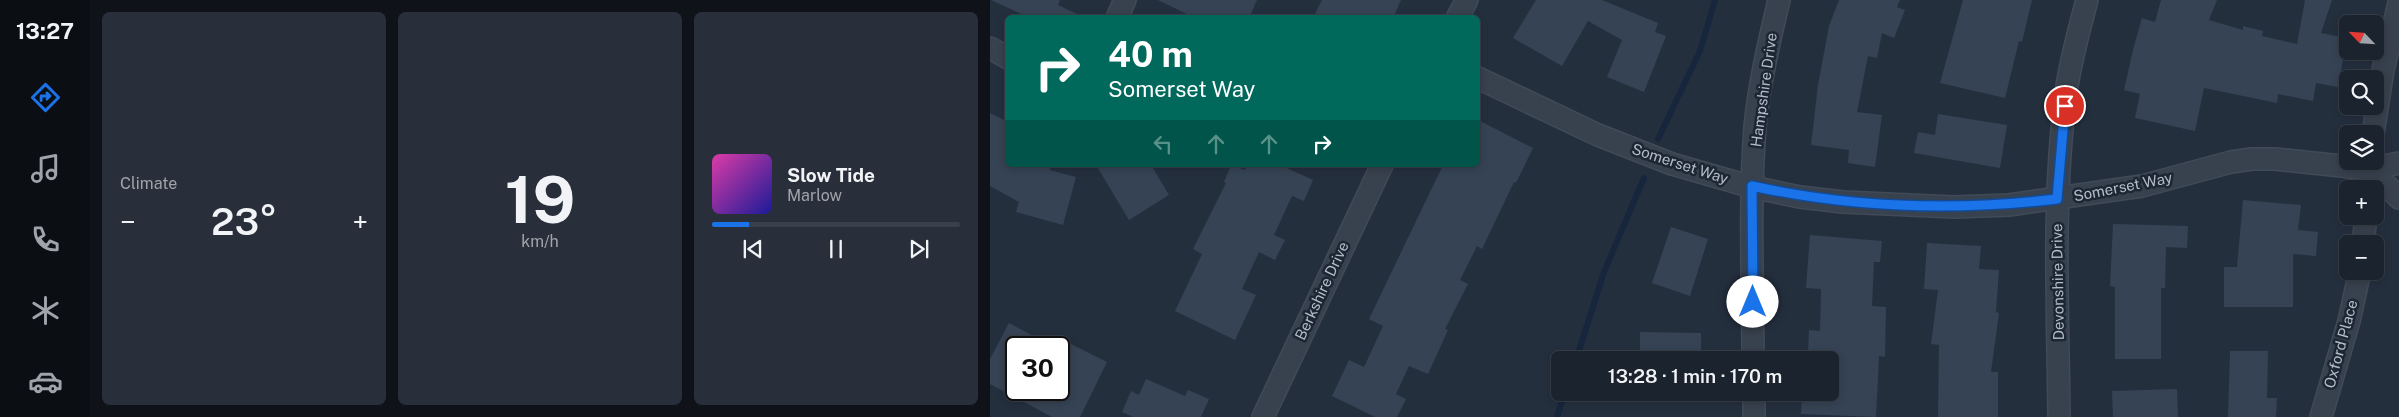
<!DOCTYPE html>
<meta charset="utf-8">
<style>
:root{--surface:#1b232e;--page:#282f3a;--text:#f1f3f6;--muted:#a0a4aa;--line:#39404a;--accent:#1a73e8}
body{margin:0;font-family:"Public Sans",sans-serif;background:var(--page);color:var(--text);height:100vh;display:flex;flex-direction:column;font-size:19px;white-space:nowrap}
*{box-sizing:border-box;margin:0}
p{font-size:16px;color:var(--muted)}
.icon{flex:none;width:28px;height:28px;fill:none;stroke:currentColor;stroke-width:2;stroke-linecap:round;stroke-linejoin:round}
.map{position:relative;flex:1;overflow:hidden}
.panel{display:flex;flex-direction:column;gap:12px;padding:12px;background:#0f1319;width:900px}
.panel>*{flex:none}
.hud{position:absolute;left:15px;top:15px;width:475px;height:152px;border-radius:8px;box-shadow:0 2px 8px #0003,0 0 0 1px var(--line);background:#00695c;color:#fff;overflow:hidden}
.needle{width:32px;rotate:295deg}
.tools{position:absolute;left:1349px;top:15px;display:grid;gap:10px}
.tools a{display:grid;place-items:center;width:45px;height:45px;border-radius:8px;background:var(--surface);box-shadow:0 2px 8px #0003,0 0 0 1px var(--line);font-size:25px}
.speed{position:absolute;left:15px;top:336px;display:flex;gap:10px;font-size:25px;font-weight:700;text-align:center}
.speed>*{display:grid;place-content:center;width:65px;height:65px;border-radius:50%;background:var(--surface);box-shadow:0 2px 8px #0003,0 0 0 1px var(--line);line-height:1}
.speed .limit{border:2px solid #111;border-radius:8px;background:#fff;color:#111}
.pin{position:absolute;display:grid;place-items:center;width:42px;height:42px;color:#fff;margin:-21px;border:2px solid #fff;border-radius:50%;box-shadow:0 1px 5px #0007}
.me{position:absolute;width:55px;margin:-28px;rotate:0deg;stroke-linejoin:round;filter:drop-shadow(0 0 4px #0008)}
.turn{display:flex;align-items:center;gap:18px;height:105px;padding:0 20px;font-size:22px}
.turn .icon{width:65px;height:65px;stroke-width:2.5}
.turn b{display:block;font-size:35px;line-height:42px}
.lanes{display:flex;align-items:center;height:48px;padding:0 20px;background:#0003;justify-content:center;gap:25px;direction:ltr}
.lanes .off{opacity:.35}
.big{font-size:38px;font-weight:600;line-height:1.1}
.panel .card{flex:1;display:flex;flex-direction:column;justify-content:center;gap:8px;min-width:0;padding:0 18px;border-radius:8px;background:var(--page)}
.panel .dial{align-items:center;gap:0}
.dial b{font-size:65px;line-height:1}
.song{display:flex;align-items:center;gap:15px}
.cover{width:60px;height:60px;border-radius:8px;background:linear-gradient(135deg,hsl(320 70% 55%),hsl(240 70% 35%))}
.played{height:5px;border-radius:2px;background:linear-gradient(90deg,var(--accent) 15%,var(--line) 15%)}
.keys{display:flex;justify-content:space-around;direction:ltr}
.heat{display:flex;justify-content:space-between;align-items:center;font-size:28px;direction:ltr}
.panel .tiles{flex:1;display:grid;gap:12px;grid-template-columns:repeat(3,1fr)}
.trip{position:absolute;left:561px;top:351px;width:288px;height:50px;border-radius:8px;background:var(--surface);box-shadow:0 2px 8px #0003,0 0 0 1px var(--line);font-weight:600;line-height:50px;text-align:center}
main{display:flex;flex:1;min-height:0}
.dock{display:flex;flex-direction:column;width:90px;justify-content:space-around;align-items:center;background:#0b0e12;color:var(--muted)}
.dock .icon{width:35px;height:35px}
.dock .current{color:var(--accent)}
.dock b{font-size:22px;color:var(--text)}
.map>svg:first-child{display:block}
</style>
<main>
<nav class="dock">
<b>13:27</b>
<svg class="icon current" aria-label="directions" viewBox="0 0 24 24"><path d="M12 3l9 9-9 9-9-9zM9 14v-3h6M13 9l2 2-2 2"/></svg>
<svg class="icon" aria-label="music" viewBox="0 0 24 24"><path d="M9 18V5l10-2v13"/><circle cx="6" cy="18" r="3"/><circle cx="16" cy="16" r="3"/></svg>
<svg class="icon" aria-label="phone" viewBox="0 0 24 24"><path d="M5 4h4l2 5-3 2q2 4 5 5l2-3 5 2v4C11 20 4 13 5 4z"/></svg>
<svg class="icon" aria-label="climate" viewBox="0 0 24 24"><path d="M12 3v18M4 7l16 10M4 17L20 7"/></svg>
<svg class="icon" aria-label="car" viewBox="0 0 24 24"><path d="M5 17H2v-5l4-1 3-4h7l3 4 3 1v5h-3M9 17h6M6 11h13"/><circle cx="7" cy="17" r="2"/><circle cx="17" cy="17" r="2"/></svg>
</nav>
<section class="panel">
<div class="tiles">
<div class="card"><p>Climate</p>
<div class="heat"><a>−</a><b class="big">23°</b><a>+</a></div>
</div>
<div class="card dial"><b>19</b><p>km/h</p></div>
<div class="card">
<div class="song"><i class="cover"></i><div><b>Slow Tide</b><p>Marlow</p></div></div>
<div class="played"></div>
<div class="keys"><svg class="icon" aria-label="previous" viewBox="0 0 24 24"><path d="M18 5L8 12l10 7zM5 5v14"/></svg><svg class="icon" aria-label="pause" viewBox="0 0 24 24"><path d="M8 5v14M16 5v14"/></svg><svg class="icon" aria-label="next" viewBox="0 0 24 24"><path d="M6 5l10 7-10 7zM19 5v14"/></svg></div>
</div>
</div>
</section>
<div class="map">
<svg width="1409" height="417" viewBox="0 0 1409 417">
<rect width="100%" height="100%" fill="#242f3e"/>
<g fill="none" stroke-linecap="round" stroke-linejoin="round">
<g stroke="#17263c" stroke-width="6">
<polyline points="668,139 710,51 725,0"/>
<polyline points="586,360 614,272 654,178"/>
<polyline points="567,417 575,392"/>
</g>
</g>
<g fill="#364354">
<polygon points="1,0 70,0 68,5 95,18 40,18"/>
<polygon points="168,0 267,0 259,18 205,18"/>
<polygon points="332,0 411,0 403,18 323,18"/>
<polygon points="546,0 612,0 668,23 665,32 676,36 654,92 617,77 632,40 598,21 572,66 523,38"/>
<polygon points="849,0 910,0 907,7 915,10 904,38 892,33 887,58 878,56 867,112 892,115 885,167 858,163 859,150 821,145 828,85 839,26"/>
<polygon points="973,0 1042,0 1032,42 1029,41 1015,98 950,83"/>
<polygon points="1171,0 1227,0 1219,20 1253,30 1253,26 1273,31 1272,36 1307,44 1315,0 1342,0 1331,33 1357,38 1348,87 1326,83 1323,101 1288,94 1287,103 1214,88 1205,131 1145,118 1150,94 1134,90 1143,50 1152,18 1165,22"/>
<polygon points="0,113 18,122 18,165 61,165 60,170 86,177 73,225 26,212 29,202 0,186"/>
<polygon points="948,114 1017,125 1010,168 924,153 928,132 945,135"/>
<polygon points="488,120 543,148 526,183 524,182 492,249 487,246 470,280 478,284 455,329 458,330 438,374 419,366 406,394 416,399 407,417 385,417 342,396 359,360 374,367 393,326 379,319 453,165 488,165"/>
<polygon points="106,165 161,165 179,195 139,220"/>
<polygon points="241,165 255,170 257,165 290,165 323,180 314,201 302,196 284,235 295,240 285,260 269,252 252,289 266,295 245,340 185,311 212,254 203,249 236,183 234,182"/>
<polygon points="1253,200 1311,205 1308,230 1328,232 1326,256 1303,254 1303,307 1234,307 1234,267 1247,267"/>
<polygon points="1123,224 1198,226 1197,248 1176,247 1175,288 1171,288 1171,359 1125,359 1125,287 1120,286"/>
<polygon points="681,227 718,239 700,296 662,283"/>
<polygon points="820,235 892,241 890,262 884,262 882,306 896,307 895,357 889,356 886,417 811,414 812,392 840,392 840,355 818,354 819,330 830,331 831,289 816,288"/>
<polygon points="937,243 991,246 989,269 1009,270 1006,312 1009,313 1001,372 1008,372 1008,417 948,417 949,345 941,344 948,290 934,289"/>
<polygon points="19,323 66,348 26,348 26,390 69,390 69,353 75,341 117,362 90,417 62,417 0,384 0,359"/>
<polygon points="650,332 711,333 711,360 650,360"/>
<polygon points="1240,351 1278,351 1277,398 1287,398 1286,417 1238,417"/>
<polygon points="156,379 195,396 198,390 219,399 211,417 143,417 132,412 141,391 149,395"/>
<polygon points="1187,389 1188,417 1123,417 1122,391"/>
</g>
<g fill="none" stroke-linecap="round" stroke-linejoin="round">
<defs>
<g id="minor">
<polyline points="127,18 135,0"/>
<polyline points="467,18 477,0"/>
<polyline points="0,48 18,58"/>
<polyline points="488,78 608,135 682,164 762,187 810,197 853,202 964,207 1019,205 1152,186 1241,162 1262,159 1285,159 1380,169 1409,163"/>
<polyline points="1383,134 1393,70 1409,3"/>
<polyline points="1380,169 1409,198"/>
<polyline points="1373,244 1376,216"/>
<path d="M 763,360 C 763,283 759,204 765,127 C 769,85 779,42 789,0"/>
<polyline points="764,392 764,417"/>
<polyline points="273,417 392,165"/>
<path d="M 1069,417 C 1068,309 1062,200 1076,93 C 1080,62 1089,30 1097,0"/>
<polyline points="1331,417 1359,321 1370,271"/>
</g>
</defs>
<use href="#minor" stroke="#414a57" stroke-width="24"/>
<use href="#minor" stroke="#38414e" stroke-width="21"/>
</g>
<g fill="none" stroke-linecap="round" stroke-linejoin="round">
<defs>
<path id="route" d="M 763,302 L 762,186 C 863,208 965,211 1067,199 L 1075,106"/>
</defs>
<use href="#route" stroke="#114b97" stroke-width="12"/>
<use href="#route" stroke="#1a73e8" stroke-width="9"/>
</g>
<g text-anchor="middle" stroke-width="5" stroke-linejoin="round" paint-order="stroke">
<g font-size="15" fill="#b4bcc9" stroke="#1d2633">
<text transform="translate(774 90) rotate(-82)" y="5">Hampshire Drive</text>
<text transform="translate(690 164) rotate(18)" y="5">Somerset Way</text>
<text transform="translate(1133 187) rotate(-11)" y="5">Somerset Way</text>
<text transform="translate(1068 282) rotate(-91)" y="5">Devonshire Drive</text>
<text transform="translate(332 291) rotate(-65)" y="5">Berkshire Drive</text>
<text transform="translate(1351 344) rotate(-75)" y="5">Oxford Place</text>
</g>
</g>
</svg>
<div class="tools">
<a><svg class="needle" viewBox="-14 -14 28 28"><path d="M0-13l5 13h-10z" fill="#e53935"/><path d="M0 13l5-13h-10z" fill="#a0a4aa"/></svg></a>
<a><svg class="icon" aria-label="search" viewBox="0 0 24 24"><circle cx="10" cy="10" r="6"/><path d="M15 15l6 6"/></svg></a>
<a><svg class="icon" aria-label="layers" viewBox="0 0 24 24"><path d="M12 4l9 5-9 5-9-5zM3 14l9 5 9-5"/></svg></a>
<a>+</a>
<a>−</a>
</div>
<div class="speed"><div class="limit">30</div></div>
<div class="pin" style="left:1075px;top:106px;background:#d93025"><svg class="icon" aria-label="arrive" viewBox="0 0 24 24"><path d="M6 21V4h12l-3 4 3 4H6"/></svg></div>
<svg class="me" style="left:763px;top:302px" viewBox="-20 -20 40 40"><circle r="19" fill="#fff"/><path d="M0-13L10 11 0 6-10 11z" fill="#1a73e8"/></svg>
<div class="trip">13:28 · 1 min · 170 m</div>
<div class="hud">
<div class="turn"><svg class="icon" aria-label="right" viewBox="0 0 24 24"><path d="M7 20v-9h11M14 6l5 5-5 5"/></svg><div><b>40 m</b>Somerset Way</div></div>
<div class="lanes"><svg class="icon off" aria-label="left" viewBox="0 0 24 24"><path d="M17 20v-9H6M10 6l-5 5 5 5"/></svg><svg class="icon off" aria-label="ahead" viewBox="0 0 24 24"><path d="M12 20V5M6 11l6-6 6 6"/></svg><svg class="icon off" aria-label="ahead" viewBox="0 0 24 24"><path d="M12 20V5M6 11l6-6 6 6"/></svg><svg class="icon" aria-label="right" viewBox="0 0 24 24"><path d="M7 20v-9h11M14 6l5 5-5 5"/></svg></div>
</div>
</div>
</main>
